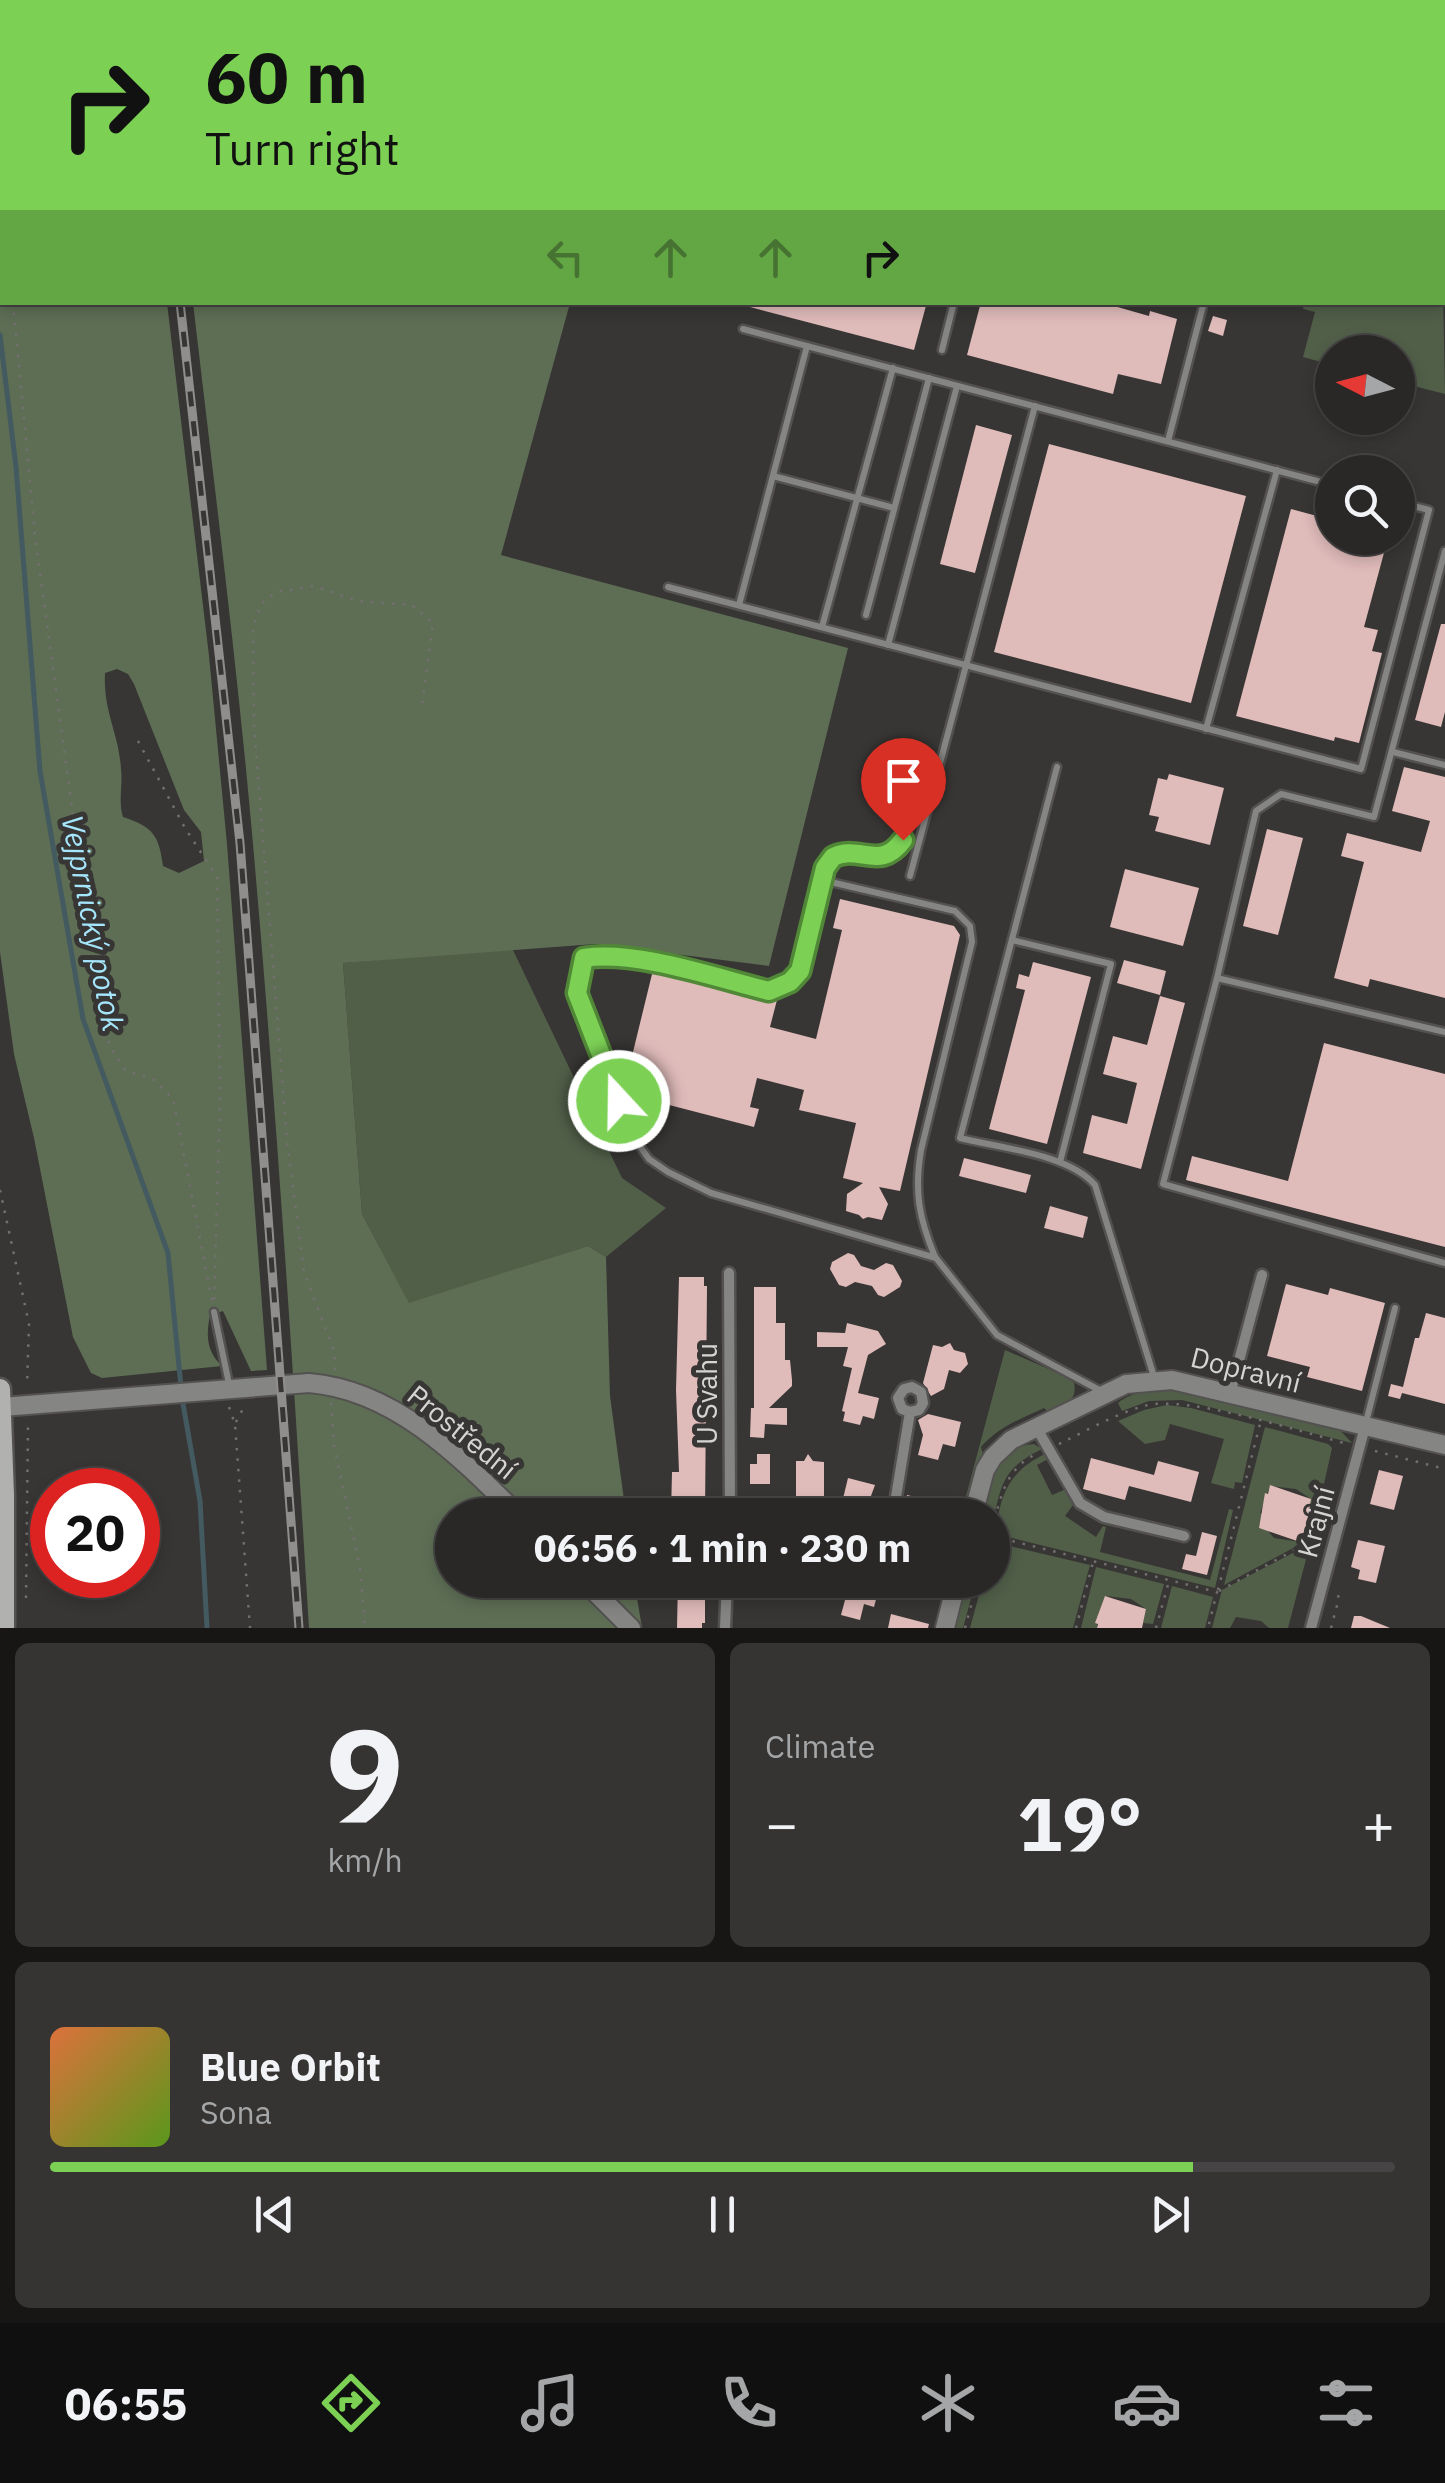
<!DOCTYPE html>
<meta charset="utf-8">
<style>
:root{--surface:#2a2827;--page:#363433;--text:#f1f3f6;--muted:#a5a6a7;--line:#464444;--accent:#7cd155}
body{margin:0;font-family:"IBM Plex Sans",sans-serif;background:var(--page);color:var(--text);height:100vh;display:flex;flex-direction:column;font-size:38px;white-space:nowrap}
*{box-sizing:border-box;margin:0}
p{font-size:32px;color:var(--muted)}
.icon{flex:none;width:55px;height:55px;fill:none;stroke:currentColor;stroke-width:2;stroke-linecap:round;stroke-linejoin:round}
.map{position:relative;height:1628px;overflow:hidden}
.panel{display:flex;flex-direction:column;gap:15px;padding:15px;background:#171615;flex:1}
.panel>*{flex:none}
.top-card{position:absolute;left:0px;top:0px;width:1445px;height:305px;box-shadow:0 5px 15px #0003,0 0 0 2px var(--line);background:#7cd155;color:#111;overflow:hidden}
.needle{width:65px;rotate:276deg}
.buttons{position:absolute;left:1315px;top:335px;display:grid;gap:20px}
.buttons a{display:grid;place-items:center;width:100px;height:100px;border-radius:50%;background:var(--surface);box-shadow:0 5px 15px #0003,0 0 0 2px var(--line);font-size:50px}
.speed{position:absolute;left:30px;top:1468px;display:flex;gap:20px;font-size:50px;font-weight:700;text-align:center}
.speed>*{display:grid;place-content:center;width:130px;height:130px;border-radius:50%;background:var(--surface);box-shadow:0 5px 15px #0003,0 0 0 2px var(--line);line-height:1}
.speed .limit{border:15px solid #d22;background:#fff;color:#111}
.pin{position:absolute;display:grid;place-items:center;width:85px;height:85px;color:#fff;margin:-102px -42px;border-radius:50% 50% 50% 0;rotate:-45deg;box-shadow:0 0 10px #0007}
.pin .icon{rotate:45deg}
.me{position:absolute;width:110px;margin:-55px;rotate:339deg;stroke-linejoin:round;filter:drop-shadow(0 0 8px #0008)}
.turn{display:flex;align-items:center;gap:35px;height:210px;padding:0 40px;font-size:45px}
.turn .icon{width:130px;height:130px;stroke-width:2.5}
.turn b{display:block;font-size:70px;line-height:85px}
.lanes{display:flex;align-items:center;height:95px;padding:0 40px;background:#0003;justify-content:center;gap:50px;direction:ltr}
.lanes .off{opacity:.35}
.big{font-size:75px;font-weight:700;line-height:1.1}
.panel .tile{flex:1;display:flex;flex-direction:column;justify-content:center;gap:15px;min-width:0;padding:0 35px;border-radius:15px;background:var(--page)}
.panel .dial{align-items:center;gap:0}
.dial b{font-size:130px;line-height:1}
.song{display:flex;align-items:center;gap:30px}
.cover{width:120px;height:120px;border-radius:15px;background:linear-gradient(135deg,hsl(20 70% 55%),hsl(90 70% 35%))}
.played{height:10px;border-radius:5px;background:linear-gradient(90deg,var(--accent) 85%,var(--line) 85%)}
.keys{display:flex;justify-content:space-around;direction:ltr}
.heat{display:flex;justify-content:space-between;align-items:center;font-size:55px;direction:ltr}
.panel .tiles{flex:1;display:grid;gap:15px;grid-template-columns:1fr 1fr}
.tile:last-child{grid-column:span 2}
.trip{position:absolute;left:435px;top:1498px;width:575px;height:100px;border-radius:50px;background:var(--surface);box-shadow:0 5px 15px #0003,0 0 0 2px var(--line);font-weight:700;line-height:100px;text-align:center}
.menu{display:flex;height:160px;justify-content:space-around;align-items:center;background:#111010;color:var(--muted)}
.menu .icon{width:70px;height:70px}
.menu .active{color:var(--accent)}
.menu b{font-size:45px;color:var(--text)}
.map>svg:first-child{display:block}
</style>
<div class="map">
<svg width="1445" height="1628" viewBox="0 0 1445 1628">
<rect width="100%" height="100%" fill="#383634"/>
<g fill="#515f49">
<polygon points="1443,291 1445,394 1398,382 1398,352 1332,352 1332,365 1303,357 1315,312 1303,309 1305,303 1442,302"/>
<polygon points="512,948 622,1178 666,1208 606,1257 588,1246 409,1304 362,1214 343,963"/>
<path d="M 1005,1350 L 1067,1377 L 1074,1383 C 1078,1402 1063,1405 1048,1412 L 1044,1408 C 1021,1419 998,1427 981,1447 L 983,1454 L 966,1515 L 961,1515 Z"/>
<path d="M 1173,1389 L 1338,1428 L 1352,1443 L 1182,1400 L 1149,1401 L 1122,1411 L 1118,1403 C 1132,1391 1154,1389 1173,1389 Z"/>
<polygon points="1167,1405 1191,1408 1255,1425 1242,1483 1235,1482 1234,1489 1211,1483 1224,1439 1170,1424 1165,1440 1145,1444 1118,1421 1144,1410"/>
<polygon points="1265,1427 1328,1444 1332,1448 1317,1515 1307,1513 1311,1499 1296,1489 1270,1486 1260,1513 1262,1514 1259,1528 1267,1530 1274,1538 1300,1542 1308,1525 1312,1526 1310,1539 1224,1585"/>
<path d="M 1034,1444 L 1042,1449 C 1004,1468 1002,1481 993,1521 L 992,1515 L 981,1515 C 989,1487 998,1445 1034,1444 Z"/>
<path d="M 1045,1454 L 1048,1459 L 1037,1465 L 1052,1495 L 1064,1490 L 1073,1505 L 1065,1516 L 1096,1537 L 1103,1526 L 1106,1527 L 1100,1552 L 1210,1580 L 1229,1509 L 1233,1510 L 1215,1588 L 996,1534 C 999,1496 1009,1471 1045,1454 Z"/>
<polygon points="993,1542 1090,1565 1073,1628 970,1628 983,1580 992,1580"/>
<polygon points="1310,1544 1288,1628 1269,1628 1261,1621 1236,1617 1230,1628 1212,1628 1222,1590"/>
<path d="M 1096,1567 L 1164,1584 L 1153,1624 L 1143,1623 L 1146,1609 L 1131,1599 L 1106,1596 C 1102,1607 1096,1616 1097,1628 L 1081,1628 Z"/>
<polygon points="964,1580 976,1580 963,1628 951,1628"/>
<polygon points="1172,1586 1213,1597 1205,1628 1161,1628"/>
</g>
<g fill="#5e6e55" fill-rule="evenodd">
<path d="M 0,0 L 131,0 L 131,2 L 2,2 L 2,302 L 167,303 L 209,656 L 227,844 L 267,1370 L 251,1371 L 223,1311 L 210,1315 C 206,1335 206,1351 222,1366 L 102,1378 L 91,1373 L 73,1337 L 34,1138 L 14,1054 L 0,952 ZM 117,669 L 128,674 L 134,684 L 184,810 L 201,832 L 204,861 L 179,873 L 163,866 C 159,835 153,827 123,817 C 118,801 123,785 121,769 C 119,733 103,712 105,673 Z"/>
<path d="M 193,303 L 570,303 L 501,555 L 848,648 L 769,966 L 595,944 L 343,963 L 362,1214 L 409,1303 L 588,1246 L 606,1257 L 610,1396 L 626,1515 L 452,1515 L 452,1580 L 634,1580 L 642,1628 L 309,1628 C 293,1366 276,1105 253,844 C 237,663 214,483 193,303 Z"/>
</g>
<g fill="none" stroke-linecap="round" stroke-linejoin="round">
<g stroke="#435a60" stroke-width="5">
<polyline points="0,335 16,467 40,771 83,1019 168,1253 181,1387"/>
<polyline points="182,1398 200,1501 207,1628"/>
</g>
</g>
<g fill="#dfbbba">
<polygon points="751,302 927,302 914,350 750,307"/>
<polygon points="981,302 1100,302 1149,316 1150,311 1177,319 1161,384 1118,374 1113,394 967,355"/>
<polygon points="1213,316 1227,320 1223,336 1208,331"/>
<polygon points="976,425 1012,435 975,573 940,564"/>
<polygon points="1049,444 1246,496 1191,703 994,652"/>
<polygon points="1291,509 1332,520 1332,538 1388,538 1364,627 1378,630 1372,651 1382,653 1359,743 1335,737 1334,741 1236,716"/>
<polygon points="1441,624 1445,624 1445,712 1441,727 1415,720"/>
<polygon points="1404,767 1445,777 1445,998 1370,979 1368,987 1334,978 1364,862 1341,856 1347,833 1421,852 1430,821 1392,811"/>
<polygon points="1169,774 1224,788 1210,845 1155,831 1159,817 1149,815 1158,778 1167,780"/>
<polygon points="1267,829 1303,838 1278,935 1243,926"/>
<polygon points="1125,869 1199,888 1183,946 1110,927"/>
<polygon points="840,899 954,926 960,935 900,1191 879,1187 888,1204 882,1220 868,1217 863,1219 859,1215 846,1211 847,1194 863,1183 843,1178 856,1123 799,1110 804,1090 757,1078 750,1107 759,1109 754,1127 623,1093 653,970 777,1000 770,1027 816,1039 842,930 833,928"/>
<polygon points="1124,960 1166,971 1160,995 1117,983"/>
<polygon points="1033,962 1091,977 1047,1144 989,1129 1025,990 1016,988 1019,974 1029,977"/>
<polygon points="1160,996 1185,1003 1141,1169 1083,1153 1092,1115 1127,1124 1137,1083 1103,1074 1113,1036 1147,1045"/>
<polygon points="1324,1043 1445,1074 1445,1247 1186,1180 1192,1156 1288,1181"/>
<polygon points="964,1158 1031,1175 1026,1193 959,1176"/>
<polygon points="1050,1206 1088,1217 1083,1238 1044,1228"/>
<polygon points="848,1253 854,1255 861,1266 874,1270 886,1263 893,1265 902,1281 900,1287 884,1297 878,1295 872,1286 855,1282 846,1287 839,1285 830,1269 832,1262"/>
<polygon points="679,1277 704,1277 704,1286 707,1286 705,1515 671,1515 672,1472 679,1472 676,1390"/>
<polygon points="1286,1284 1328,1295 1330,1288 1385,1303 1362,1391 1307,1377 1310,1367 1267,1356"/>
<polygon points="754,1287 776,1287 776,1323 785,1323 785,1360 790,1360 792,1380 792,1386 769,1408 787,1408 787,1425 765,1424 764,1438 750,1437 751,1408 754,1408"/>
<polygon points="1426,1313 1445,1318 1445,1404 1402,1393 1400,1399 1388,1396 1391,1384 1403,1387 1415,1338 1419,1338"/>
<polygon points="847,1323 878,1331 886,1344 868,1355 858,1393 879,1398 874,1419 863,1416 860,1425 843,1421 845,1412 842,1411 852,1368 843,1366 848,1347 817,1347 817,1332 845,1333"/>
<polygon points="950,1343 954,1350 965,1353 968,1364 960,1373 949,1370 944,1389 931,1396 923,1383 933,1345 942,1347"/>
<polygon points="928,1414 961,1422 955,1447 943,1444 938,1460 918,1455 923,1435 918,1420"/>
<polygon points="757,1454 770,1454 770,1484 750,1484 750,1464 757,1464"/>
<polygon points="808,1454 813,1461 824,1462 824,1515 796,1515 796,1461 804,1461"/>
<polygon points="1091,1458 1154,1475 1158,1461 1199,1472 1191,1502 1129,1486 1125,1500 1083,1489"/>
<polygon points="1379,1470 1403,1476 1394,1510 1370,1504"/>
<polygon points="848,1478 875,1485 864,1515 839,1515"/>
<polygon points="1270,1485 1311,1499 1305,1534 1302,1533 1300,1542 1259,1528 1265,1493 1268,1494"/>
<polygon points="907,1495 944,1504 941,1515 902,1515"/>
<polygon points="1202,1532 1217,1536 1207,1575 1182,1569 1186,1554 1196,1556"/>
<polygon points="1358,1540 1385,1546 1376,1583 1358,1579 1360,1570 1351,1567"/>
<polygon points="678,1580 705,1580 705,1623 702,1623 702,1628 677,1628"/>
<polygon points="794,1580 825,1580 825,1595 794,1599"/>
<polygon points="849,1585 878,1592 874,1607 864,1604 860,1620 841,1615"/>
<polygon points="1105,1596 1146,1609 1142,1628 1097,1628 1098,1624 1095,1623"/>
<polygon points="891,1614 929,1624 928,1628 888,1628"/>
<polygon points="1354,1616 1361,1616 1390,1628 1351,1628"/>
</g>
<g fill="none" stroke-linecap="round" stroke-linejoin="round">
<defs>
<g id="service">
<polyline points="620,0 629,2"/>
<polyline points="860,0 862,2"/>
<polyline points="1219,0 1222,2"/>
<polyline points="542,2 543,0"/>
<polyline points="654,2 655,0"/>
<polyline points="743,329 1332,485"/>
<polyline points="942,350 954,302"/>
<polyline points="1168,441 1204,302"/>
<polyline points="773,476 894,508"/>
<polyline points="1445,551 1374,817 1281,794 1256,811 1217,978 1445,1032"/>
<polyline points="668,587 1361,769 1429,510 1398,502"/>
<polyline points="739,605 807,346"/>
<polyline points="866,615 929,378"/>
<polyline points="822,627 893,368"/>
<polyline points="888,645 957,386"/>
<polyline points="1206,729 1277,470"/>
<polyline points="1393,752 1445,765"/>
<path d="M 1057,767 L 960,1138 C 1000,1148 1069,1154 1095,1185 L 1155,1380"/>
<path d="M 907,822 C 894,880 867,842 833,857 L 825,868 L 800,971 L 790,982 L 769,991 C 716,978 637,950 584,958 L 577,993 L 633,1137 L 649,1159 L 668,1172 L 711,1193 L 936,1258 L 997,1335 L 1101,1391"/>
<polyline points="910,876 1035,406"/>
<path d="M 822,880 L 955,911 L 970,926 L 972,942 L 921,1150 C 914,1192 919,1218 935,1257"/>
<polyline points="1012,940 1111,964 1060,1162"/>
<polyline points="1217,978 1163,1184 1445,1263"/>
<polyline points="214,1312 229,1384"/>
<polyline points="1365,1426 1395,1308"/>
</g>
<g id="minor">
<polyline points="729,1273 730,1515"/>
<polyline points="1230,1394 1262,1275"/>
<polyline points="1036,1427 1080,1503 1104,1517 1184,1536"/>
<polyline points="893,1515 910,1412 919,1410 923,1403 921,1392 912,1387 904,1389 898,1398 902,1409 910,1412"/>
<polyline points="922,1580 955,1591"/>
<polyline points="725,1628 727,1580"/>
<polyline points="1311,1628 1365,1427"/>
</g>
<g id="tertiary">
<path d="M 2,1407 L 309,1383 C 395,1390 460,1457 518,1515"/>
<polyline points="973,1515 985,1470 993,1457 1011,1440 1126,1384 1172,1380 1445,1445"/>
<polyline points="583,1580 631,1628"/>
<polyline points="945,1628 957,1580"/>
</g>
<g id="secondary">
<polyline points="232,0 232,2"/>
<polyline points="1051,0 1057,2"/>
<polyline points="434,2 434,0"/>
<polyline points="1442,241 1445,242"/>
<polyline points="1442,267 1445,268"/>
<polyline points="0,1389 4,1495 4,1628"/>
</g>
<g id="primary">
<polyline points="1362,0 1365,2"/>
<polyline points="1403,0 1406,2"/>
<polyline points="1442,25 1445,27"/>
<polyline points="1442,56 1445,57"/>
</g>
</defs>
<use href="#service" stroke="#545251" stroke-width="11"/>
<use href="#minor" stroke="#545251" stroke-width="15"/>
<use href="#tertiary" stroke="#545251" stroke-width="22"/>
<use href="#secondary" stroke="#545251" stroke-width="25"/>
<use href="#primary" stroke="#545251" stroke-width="28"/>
<g stroke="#71706e" stroke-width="2.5" stroke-dasharray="2.5 8" stroke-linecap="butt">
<polyline points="1109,0 1114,2"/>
<polyline points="1330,0 1333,2"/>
<polyline points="9,2 9,0"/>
<polyline points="1442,287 1445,288"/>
<polyline points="13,302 35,536 97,992 110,1047 126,1071 153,1079 173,1099 212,1301"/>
<polyline points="138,741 185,828 217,877 220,1097 214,1303"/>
<polyline points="0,1190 29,1324 27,1385"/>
<polyline points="335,1370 334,1351 304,1272 287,1141 254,726 253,627 261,604 276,592 314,586 358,601 412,605 433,623 421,711"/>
<polyline points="331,1403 334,1445 360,1568 365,1628"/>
<polyline points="229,1407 235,1424 250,1628"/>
<polyline points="236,1422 244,1407"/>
<path d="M 1059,1444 C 1086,1431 1115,1414 1144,1406 C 1186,1394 1301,1432 1348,1444"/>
<polyline points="1375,1451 1445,1469"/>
<path d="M 992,1529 C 1001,1497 1005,1468 1038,1453"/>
<polyline points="992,1536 1217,1592 1208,1628"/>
<polyline points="1218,1590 1260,1424"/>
<polyline points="1219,1591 1313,1540"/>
<polyline points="26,1598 28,1423"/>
<polyline points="965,1628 978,1580"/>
<polyline points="1076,1628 1093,1562"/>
<polyline points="1156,1628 1169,1581"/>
<polyline points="1331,1628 1339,1598 1336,1591"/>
</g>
<use href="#service" stroke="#858584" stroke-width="6"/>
<use href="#minor" stroke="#858584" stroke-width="10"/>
<use href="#tertiary" stroke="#858584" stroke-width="18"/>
<use href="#secondary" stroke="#b1b2af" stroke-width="20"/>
<use href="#primary" stroke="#d3d4d1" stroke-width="22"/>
<defs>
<g id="rail">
<polyline points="144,0 144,2"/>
<polyline points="180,302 240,843 299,1628"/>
</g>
</defs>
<use href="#rail" stroke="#908e8d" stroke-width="9"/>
<use href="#rail" stroke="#383634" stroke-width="5" stroke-dasharray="15" stroke-linecap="butt"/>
</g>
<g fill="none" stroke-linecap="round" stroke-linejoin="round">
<defs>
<path id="route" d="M 619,1101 L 577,993 L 584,958 C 637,950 716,978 769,991 L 790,982 L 800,971 L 825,868 L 833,857 C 860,844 880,872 903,840"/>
</defs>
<use href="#route" stroke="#518837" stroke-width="25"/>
<use href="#route" stroke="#7cd155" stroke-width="18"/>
</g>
<g text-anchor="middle" stroke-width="10" stroke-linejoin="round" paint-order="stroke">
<g font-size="28" fill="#d5d4d3" stroke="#383634">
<text transform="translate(1246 1370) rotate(14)" y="10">Dopravní</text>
<text transform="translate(707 1394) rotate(-90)" y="10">U Svahu</text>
<text transform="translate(462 1432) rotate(39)" y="10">Prostřední</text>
<text transform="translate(1316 1522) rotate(-75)" y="10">Krajní</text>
</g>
<g font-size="30" font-style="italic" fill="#a5e6fc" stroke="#383634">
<text transform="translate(92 923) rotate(79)" y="10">Vejprnický potok</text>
</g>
</g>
</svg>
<div class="buttons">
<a><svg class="needle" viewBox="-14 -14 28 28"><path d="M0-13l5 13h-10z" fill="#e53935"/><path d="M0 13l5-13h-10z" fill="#a5a6a7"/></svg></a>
<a><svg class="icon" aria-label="search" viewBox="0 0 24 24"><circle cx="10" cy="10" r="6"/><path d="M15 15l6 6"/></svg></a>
</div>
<div class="speed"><div class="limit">20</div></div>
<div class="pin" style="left:903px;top:840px;background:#d93025"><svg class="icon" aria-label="arrive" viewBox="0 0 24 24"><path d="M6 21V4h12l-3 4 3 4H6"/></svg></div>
<svg class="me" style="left:619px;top:1101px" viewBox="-20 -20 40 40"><circle r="17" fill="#7cd155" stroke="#fff" stroke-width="3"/><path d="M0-11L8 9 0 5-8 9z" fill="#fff"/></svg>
<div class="trip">06:56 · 1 min · 230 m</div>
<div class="top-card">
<div class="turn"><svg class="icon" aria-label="right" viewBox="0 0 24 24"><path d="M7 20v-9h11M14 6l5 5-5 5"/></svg><div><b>60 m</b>Turn right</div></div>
<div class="lanes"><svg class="icon off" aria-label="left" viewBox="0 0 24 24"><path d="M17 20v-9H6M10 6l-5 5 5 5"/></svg><svg class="icon off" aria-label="ahead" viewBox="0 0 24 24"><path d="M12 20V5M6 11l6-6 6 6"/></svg><svg class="icon off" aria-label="ahead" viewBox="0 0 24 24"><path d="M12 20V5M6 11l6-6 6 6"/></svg><svg class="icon" aria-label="right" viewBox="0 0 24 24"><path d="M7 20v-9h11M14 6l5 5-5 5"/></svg></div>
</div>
</div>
<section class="panel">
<div class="tiles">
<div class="tile dial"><b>9</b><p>km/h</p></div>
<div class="tile"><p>Climate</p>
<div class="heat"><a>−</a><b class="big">19°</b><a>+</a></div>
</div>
<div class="tile">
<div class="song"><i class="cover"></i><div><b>Blue Orbit</b><p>Sona</p></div></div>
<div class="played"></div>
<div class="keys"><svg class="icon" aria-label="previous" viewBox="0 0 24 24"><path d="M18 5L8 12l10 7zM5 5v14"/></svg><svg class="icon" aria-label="pause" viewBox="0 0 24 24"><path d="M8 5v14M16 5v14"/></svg><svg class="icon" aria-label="next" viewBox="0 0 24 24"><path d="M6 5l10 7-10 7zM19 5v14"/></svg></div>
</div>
</div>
</section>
<nav class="menu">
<b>06:55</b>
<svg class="icon active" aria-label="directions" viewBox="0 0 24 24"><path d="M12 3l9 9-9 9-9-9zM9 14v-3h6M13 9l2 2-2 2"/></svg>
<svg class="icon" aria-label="music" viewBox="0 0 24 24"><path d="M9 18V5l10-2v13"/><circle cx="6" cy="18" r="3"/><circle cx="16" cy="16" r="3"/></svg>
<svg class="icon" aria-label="phone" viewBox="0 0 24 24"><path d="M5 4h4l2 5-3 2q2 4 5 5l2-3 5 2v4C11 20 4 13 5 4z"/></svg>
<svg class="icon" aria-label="climate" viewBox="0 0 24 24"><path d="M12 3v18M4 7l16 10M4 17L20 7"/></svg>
<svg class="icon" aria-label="car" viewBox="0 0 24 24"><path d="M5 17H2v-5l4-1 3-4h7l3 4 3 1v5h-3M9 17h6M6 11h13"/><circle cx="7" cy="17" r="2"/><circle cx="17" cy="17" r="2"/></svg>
<svg class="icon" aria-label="filters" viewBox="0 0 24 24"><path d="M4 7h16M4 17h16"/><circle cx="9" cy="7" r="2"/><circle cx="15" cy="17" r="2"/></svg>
</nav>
